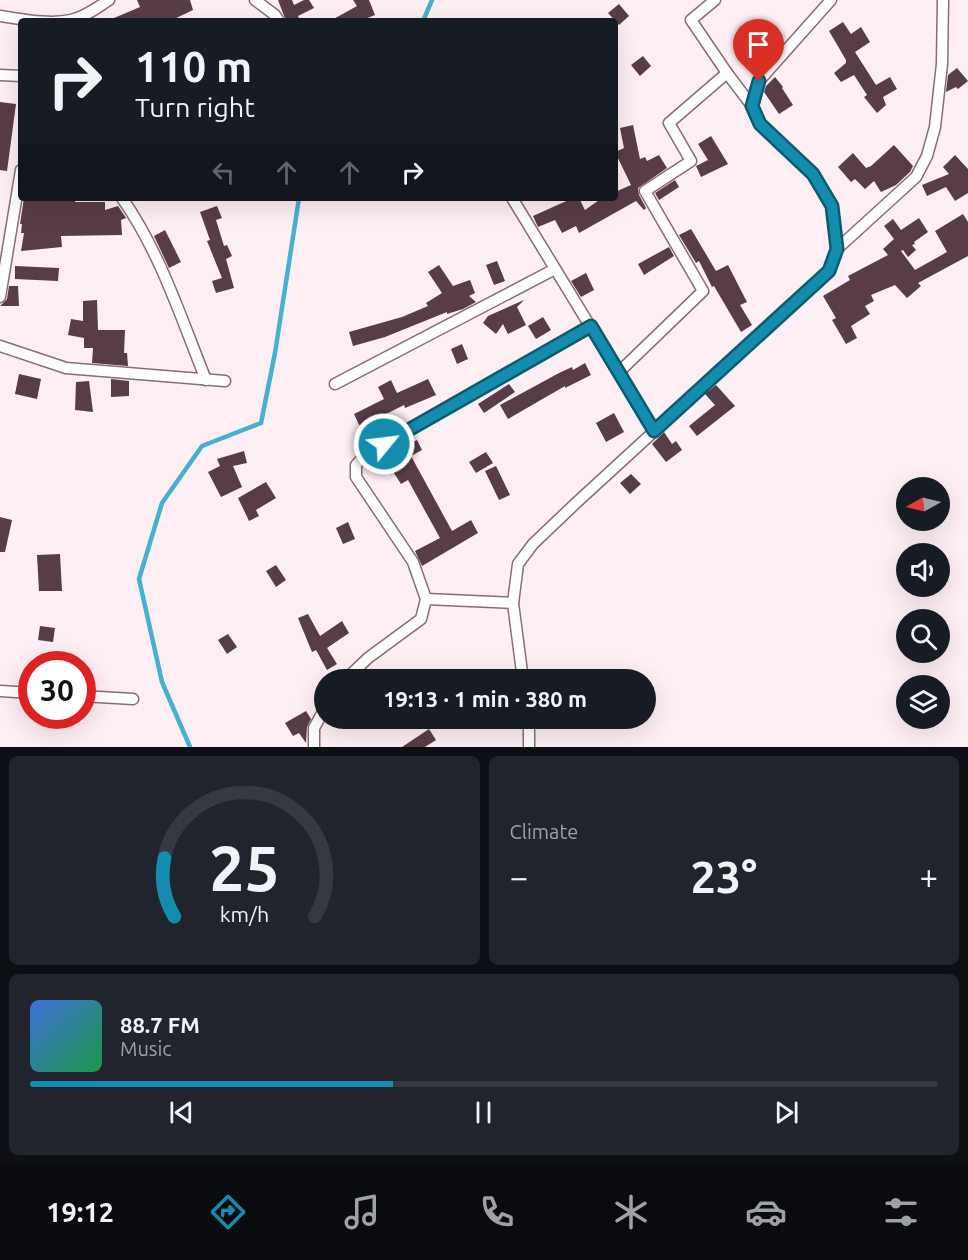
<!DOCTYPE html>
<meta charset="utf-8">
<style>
:root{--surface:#171b24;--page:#20242c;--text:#f1f3f6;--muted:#9ea1a6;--line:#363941;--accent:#138cae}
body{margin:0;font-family:Ubuntu,sans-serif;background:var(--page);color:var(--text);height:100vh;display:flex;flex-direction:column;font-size:22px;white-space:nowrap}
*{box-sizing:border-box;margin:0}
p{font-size:20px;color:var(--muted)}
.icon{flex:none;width:33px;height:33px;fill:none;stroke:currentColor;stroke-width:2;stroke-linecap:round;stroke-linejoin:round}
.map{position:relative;height:747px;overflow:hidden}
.details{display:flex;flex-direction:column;gap:9px;padding:9px;background:#0d0f14;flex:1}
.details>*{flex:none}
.hud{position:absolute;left:18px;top:18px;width:600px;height:183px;border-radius:6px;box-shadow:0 6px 24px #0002;background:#171b24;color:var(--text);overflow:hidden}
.needle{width:39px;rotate:262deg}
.fabs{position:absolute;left:896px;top:477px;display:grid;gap:12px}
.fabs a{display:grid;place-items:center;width:54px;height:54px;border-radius:50%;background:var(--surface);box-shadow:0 6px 24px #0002;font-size:30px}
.speed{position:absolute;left:18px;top:651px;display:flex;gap:12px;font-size:30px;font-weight:700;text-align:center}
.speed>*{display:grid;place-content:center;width:78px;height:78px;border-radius:50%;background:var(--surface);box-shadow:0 6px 24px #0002;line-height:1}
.speed .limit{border:9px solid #d22;background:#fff;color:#111}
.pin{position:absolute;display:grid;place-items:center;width:51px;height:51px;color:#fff;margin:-62px -26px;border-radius:50% 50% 50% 0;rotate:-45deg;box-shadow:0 0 6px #0007}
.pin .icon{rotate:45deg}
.me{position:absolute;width:66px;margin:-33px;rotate:61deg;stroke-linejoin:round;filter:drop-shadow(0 0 4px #0008)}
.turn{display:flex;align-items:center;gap:21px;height:126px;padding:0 18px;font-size:27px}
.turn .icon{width:78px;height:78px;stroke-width:2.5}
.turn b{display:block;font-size:42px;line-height:51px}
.lanes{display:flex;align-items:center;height:57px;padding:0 18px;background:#0003;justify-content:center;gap:30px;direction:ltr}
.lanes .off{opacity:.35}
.big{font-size:45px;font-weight:700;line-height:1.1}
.details .card{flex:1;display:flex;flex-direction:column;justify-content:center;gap:9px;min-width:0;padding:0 21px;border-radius:9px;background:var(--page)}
.details .dial{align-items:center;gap:0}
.dial svg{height:156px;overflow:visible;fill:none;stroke:var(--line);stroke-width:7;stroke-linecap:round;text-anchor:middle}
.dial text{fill:var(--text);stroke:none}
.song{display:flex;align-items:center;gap:18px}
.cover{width:72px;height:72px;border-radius:9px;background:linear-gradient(135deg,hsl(220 70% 55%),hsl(140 70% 35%))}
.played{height:6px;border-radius:3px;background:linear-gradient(90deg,var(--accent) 40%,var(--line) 40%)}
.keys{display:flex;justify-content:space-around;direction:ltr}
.heat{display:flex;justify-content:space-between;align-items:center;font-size:33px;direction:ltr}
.details .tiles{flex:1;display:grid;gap:9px;grid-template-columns:1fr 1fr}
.card:last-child{grid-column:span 2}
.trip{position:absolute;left:314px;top:669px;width:342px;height:60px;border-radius:30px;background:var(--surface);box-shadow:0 6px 24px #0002;font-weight:700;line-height:60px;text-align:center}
.menu{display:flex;height:96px;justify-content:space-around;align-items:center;background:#090b0e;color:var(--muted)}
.menu .icon{width:42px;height:42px}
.menu .current{color:var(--accent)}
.menu b{font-size:27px;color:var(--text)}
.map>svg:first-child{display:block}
</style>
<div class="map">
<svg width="968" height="747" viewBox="0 0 968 747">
<rect width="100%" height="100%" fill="#fdeff3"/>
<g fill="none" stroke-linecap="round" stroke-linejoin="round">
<g stroke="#47afd2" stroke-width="4.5">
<polyline points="423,21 432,0"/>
<polyline points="190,747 162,682 139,579 162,503 202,446 261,423 275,353 299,198"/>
</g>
</g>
<g fill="#593d46">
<polygon points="137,0 190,0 193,10 170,21 107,21 140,7"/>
<polygon points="278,0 292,0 294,5 304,0 309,0 314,8 298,16 300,21 286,21"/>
<polygon points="353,0 369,0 375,15 360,21 330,21 357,6"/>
<polygon points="619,4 629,16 619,25 608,13"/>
<polygon points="843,22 851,34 861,27 870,42 855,52 876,85 890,77 897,89 883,97 886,105 877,113 864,97 867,95 854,75 841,82 834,73 846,63 846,60 829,31"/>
<polygon points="643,56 651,66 640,76 631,65"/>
<polygon points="957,68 968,81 958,89 956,87 946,92 948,75"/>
<polygon points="775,77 783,87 782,88 793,105 779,114 764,92 766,86"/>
<polygon points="0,102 16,104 7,171 0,170"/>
<polygon points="633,125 640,159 645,157 647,161 659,155 667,168 638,188 639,195 646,208 644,210 636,201 579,233 576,226 562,233 555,220 538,227 533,216 573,198 579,198 585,210 602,198 615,198 615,192 631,185 615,152 624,148 620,128"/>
<polygon points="711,136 728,164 701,177 696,166 708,160 698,144"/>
<polygon points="894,145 913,166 910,172 896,185 881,192 874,181 865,189 855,179 851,182 838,167 853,153 866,168 871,166"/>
<polygon points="955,155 968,169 968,193 955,201 946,187 927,196 922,185 949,174 943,167"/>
<polygon points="675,180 679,187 659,200 655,193"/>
<polygon points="24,198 75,198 75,202 105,202 105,210 118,206 126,218 121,220 122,235 61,236 62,247 21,251 24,233 21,233 22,224 20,224"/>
<polygon points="217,206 222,218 216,220 224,246 227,245 232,256 226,259 234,288 216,293 212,281 222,278 207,241 210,240 200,212"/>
<polygon points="963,214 968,222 968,256 918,283 921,286 907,298 895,285 871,295 874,301 865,306 870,314 851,326 857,338 846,344 832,320 836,318 823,296 850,280 848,276 888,255 883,249 894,239 884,226 893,219 901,230 919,218 928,232 914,242 915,244 912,245 916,250 908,257 903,250 901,251 915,270 947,252 935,231"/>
<polygon points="691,229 716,271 728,265 747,302 740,305 752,325 741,332 714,286 712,287 699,261 696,263 679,235"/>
<polygon points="165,230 181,262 169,268 154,236"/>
<polygon points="669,247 674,256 644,275 638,264"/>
<polygon points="497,261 505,281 494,285 486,265"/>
<polygon points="439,265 453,286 470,280 475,293 469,296 476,302 463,309 447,314 447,312 385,337 353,346 349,332 402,317 428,306 426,303 442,293 428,272"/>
<polygon points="15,266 59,268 58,281 15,279"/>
<polygon points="586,273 594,290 581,297 571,281"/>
<polygon points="9,286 18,286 19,306 0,306 7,299"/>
<polygon points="97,300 98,330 125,330 124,353 127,353 128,366 92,363 93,348 84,348 84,338 68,335 71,319 83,321 83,301"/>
<polygon points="524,300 517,307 526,325 508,334 503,324 496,334 483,323 488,316"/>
<polygon points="543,317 551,330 536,339 528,326"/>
<polygon points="462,344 468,359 457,364 451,349"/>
<polygon points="585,363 591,375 565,388 565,386 508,419 500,405 559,373 572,367 573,370"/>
<polygon points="19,374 41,379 37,399 15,394"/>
<polygon points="111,379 129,381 129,396 111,397"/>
<polygon points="428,379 436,395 405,408 404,405 374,420 381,437 368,444 354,414 384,399 378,387 391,380 397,393"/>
<polygon points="89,381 93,412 75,410 76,382"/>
<polygon points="509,384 515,392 484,413 478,404"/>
<polygon points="716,385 735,406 697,436 689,426 715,405 705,394"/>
<polygon points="614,413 624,432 606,442 596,423"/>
<polygon points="664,432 672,444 676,441 682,450 666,462 652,444"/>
<polygon points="417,440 422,450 411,456 452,531 471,520 478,533 422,566 415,551 440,538 408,480 401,484 392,470 402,463 396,450"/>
<polygon points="244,451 247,463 233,466 242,487 221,497 208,472 220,466 217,459"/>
<polygon points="486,452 493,463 476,473 469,462"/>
<polygon points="496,466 510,495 499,500 485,471"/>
<polygon points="631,474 641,484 630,494 620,483"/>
<polygon points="266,482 276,498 256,510 259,516 249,521 238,498"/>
<polygon points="0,517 12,520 5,552 0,552"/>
<polygon points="348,522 355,539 343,544 336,528"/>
<polygon points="60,554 62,591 39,591 37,555"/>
<polygon points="276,565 286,580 276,587 266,571"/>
<polygon points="308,614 320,636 342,621 349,633 327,648 337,664 327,670 316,650 312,652 298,618"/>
<polygon points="40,626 55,628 53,642 38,640"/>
<polygon points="228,634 237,647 227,654 218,640"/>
<polygon points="306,711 311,719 307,727 306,743 299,733 293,736 285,723"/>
<polygon points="429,729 436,740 425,747 402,747"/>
</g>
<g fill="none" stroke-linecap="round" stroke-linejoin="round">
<defs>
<g id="minor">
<polyline points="255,0 275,15 279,21"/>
<path d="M 0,16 C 22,19 49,25 71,20 C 85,17 98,7 109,0"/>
<polyline points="727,73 752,106"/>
<polyline points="0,75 21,76"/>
<path d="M 122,198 C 160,252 181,318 206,380"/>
<polyline points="512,198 654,431"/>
<polyline points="837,249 916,177 927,156 935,127 942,64 943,0"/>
<polyline points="0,297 21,170"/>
<polyline points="0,346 66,368 225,381"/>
<polyline points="619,372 703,291 645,191 691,161 669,123 727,73 691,20 715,0"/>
<polyline points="335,384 555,269"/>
<polyline points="426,599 513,603"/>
<polyline points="345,680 368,658 421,619 426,599 413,562 356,477 356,465 365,455 591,326"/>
<polyline points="523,680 513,603 518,564 533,544 576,503 829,271 837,249 832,206 813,174 760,124 752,106 759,81 831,0"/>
<polyline points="0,691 32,693"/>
<polyline points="82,696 133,699"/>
<polyline points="529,718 529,747"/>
<polyline points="314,747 314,728 324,710"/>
</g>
</defs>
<use href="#minor" stroke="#8b6c75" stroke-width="13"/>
<use href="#minor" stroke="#fff" stroke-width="10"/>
</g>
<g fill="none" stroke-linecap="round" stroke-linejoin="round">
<defs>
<polyline id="route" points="384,444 591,326 654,431 829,271 837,249 832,206 813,174 760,124 752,106 759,81"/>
</defs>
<use href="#route" stroke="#0c5b71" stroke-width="15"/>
<use href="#route" stroke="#138cae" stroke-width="10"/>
</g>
</svg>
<div class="fabs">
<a><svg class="needle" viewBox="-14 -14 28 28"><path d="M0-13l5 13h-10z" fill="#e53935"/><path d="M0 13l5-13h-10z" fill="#9ea1a6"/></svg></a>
<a><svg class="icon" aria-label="sound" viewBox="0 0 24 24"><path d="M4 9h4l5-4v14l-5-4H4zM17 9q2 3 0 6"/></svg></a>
<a><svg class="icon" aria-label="search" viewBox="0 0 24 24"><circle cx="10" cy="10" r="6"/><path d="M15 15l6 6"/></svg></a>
<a><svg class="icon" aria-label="layers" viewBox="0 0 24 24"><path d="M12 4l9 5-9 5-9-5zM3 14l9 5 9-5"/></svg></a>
</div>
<div class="speed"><div class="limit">30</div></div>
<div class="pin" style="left:759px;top:81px;background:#d93025"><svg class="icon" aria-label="arrive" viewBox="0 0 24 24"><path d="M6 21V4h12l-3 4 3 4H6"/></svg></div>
<svg class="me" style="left:384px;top:444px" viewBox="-20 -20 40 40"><circle r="17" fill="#138cae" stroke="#fff" stroke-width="3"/><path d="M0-11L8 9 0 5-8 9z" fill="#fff"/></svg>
<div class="trip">19:13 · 1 min · 380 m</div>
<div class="hud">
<div class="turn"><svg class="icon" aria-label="right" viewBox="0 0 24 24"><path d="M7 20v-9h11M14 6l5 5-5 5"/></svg><div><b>110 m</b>Turn right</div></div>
<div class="lanes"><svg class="icon off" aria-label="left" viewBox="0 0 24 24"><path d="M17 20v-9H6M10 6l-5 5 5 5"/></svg><svg class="icon off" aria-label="ahead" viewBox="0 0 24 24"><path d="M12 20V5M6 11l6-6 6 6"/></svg><svg class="icon off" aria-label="ahead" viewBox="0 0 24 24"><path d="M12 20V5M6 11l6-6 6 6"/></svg><svg class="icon" aria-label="right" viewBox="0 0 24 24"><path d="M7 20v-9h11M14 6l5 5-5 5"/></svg></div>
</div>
</div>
<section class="details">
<div class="tiles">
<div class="card dial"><svg viewBox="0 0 100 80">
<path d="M14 69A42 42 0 1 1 86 69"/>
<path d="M14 69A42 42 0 0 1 9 39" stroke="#138cae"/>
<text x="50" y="56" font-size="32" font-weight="700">25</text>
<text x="50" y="72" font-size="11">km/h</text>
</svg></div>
<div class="card"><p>Climate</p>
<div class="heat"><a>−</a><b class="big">23°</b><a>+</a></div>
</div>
<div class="card">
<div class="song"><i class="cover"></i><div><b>88.7 FM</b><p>Music</p></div></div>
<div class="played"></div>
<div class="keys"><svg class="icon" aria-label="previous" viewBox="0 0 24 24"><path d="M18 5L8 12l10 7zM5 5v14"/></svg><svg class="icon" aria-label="pause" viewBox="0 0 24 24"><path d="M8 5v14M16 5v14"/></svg><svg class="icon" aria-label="next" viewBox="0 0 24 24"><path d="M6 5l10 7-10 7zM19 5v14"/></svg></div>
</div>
</div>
</section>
<nav class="menu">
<b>19:12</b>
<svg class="icon current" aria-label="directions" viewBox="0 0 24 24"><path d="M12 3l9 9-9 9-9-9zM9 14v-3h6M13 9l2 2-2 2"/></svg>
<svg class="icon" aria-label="music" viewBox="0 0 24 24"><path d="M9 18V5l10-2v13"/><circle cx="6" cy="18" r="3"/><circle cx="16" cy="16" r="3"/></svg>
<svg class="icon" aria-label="phone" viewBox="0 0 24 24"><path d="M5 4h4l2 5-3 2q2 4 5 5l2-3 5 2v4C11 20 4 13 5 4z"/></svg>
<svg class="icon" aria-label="climate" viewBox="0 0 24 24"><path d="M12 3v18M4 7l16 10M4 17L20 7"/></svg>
<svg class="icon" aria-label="car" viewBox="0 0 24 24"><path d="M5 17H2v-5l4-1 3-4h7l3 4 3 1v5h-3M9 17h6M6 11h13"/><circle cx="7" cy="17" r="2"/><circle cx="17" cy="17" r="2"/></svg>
<svg class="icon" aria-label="filters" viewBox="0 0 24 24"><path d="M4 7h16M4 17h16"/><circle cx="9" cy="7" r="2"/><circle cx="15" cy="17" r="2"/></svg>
</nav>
